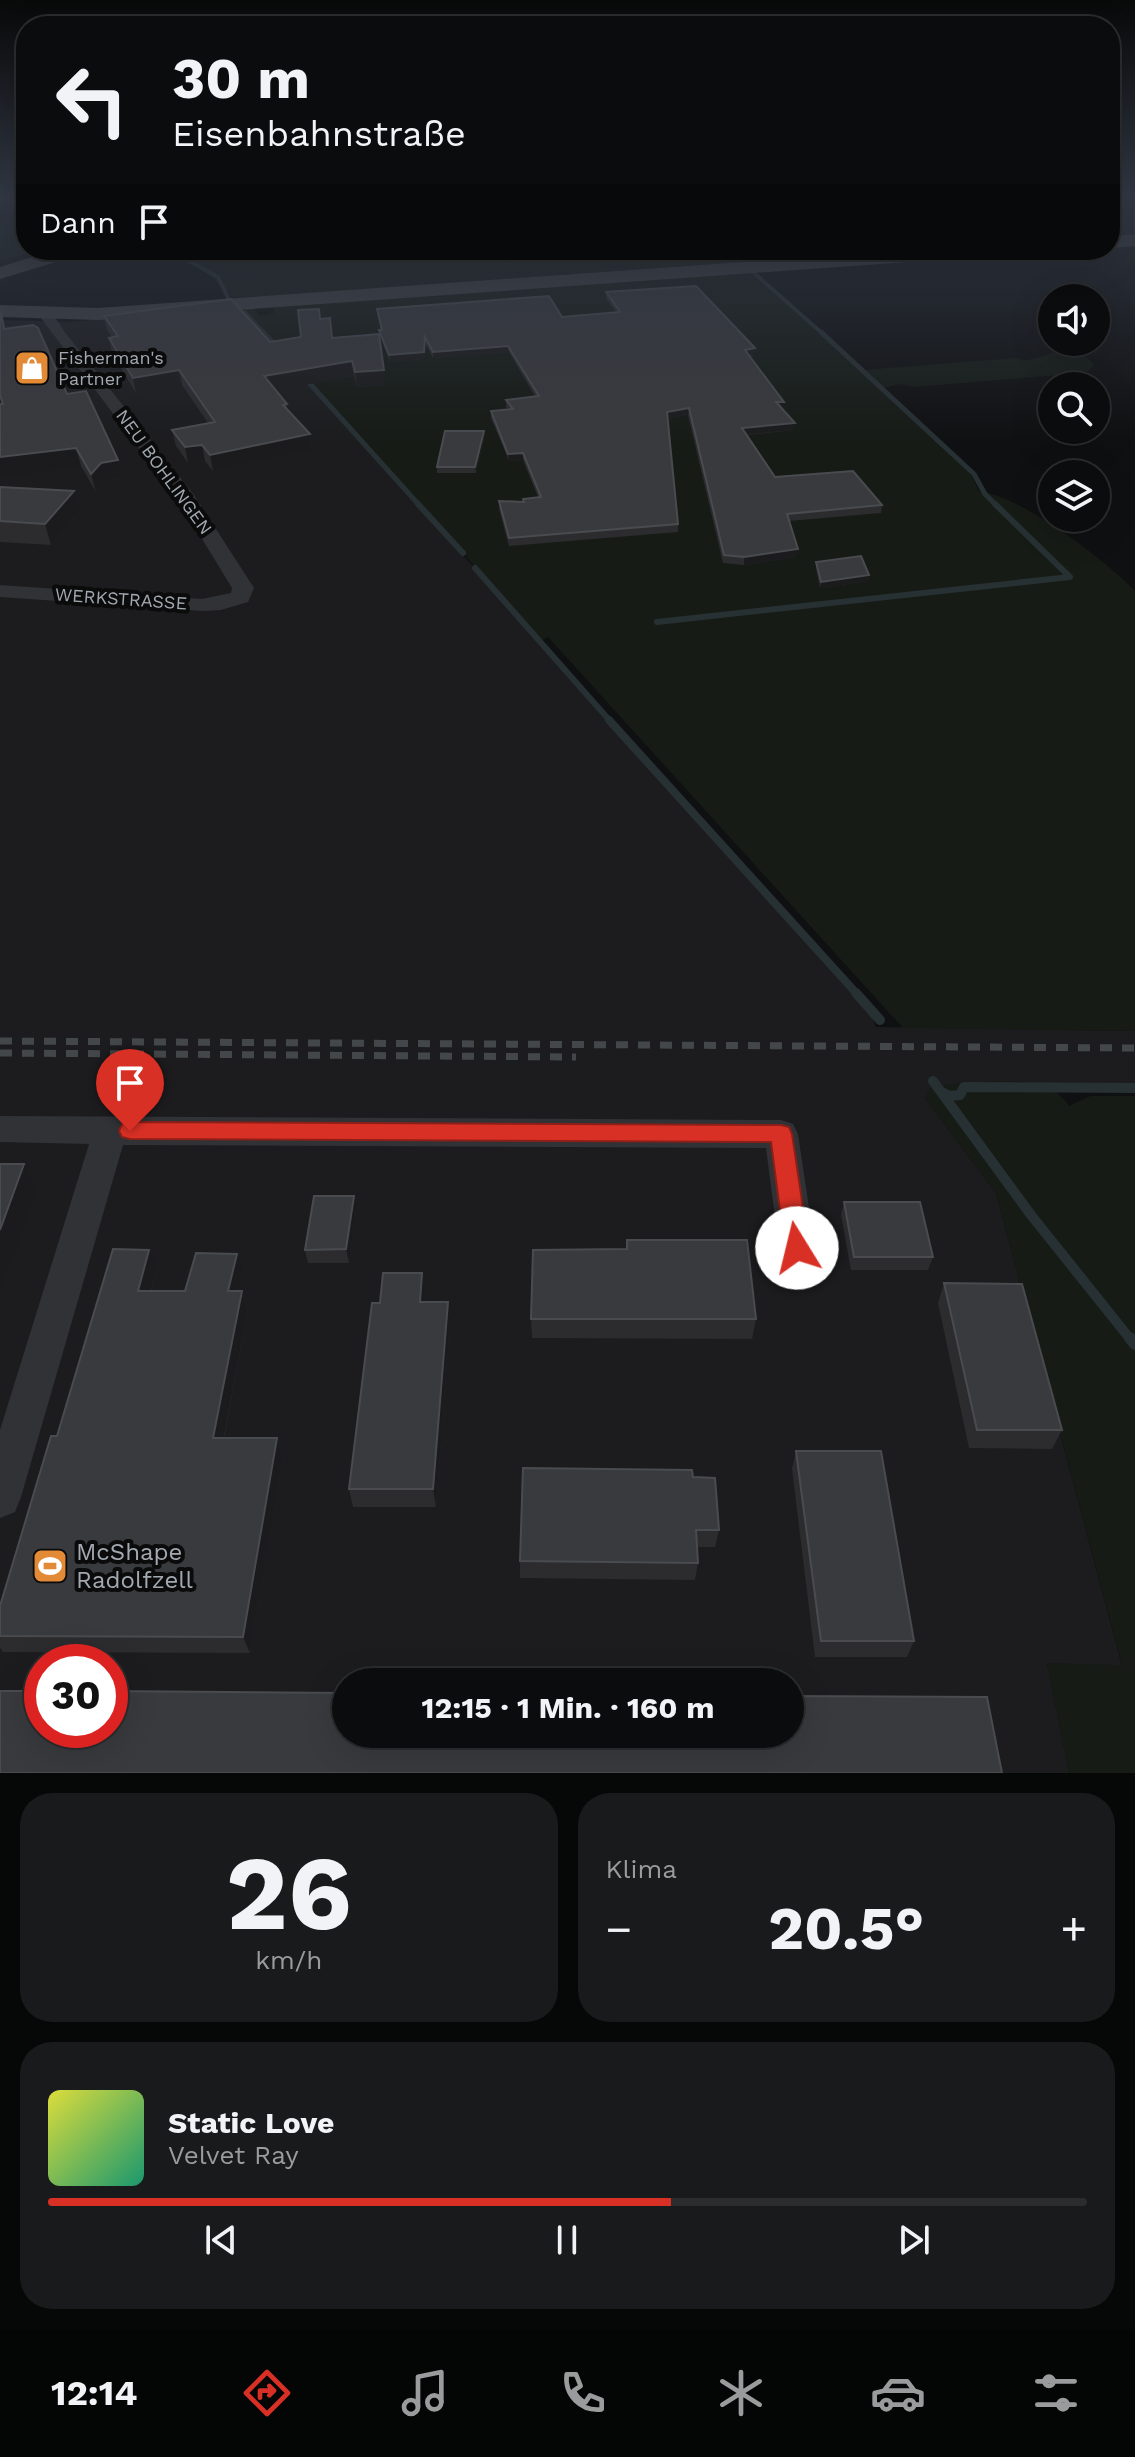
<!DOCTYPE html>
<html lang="de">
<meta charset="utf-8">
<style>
:root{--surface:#0b0c0d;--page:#191a1b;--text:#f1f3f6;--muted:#9a9b9d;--line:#2b2c2e;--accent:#d93025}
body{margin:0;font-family:"Work Sans",sans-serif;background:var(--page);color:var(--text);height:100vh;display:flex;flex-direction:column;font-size:30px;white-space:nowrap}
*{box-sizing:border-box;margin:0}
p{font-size:26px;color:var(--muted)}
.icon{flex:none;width:44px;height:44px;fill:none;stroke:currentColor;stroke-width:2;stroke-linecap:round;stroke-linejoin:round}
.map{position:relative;height:1773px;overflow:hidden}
.details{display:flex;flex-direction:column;gap:20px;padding:20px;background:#060707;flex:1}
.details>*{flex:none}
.hud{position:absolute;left:16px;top:16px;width:1104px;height:244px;border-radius:32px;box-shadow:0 8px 32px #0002,0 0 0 2px var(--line);background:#0b0c0d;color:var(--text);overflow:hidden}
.fabs{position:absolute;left:1038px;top:284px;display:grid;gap:16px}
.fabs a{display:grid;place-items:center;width:72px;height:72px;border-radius:50%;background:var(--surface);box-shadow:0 8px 32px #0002,0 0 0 2px var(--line);font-size:40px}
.speed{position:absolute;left:24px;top:1644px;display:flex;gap:16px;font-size:40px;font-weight:700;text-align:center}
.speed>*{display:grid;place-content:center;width:104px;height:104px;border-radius:50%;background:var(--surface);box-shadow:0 8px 32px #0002,0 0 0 2px var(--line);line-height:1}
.speed .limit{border:12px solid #d22;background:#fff;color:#111}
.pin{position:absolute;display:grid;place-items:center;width:68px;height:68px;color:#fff;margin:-82px -34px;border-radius:50% 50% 50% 0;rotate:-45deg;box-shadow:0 0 8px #0007}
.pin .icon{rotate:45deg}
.me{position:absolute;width:88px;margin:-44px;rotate:351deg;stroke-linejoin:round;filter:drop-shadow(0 0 6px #0008)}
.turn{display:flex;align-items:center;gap:28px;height:168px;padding:0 24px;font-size:36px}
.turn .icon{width:104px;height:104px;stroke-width:2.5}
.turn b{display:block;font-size:56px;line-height:68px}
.then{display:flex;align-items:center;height:76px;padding:0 24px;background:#0003;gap:16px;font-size:30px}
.big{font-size:60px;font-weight:700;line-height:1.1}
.details .tile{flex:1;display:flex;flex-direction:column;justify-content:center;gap:12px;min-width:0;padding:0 28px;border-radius:32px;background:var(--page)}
.details .dial{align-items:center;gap:0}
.dial b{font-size:104px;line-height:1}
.song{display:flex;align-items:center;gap:24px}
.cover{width:96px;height:96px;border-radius:12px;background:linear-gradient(135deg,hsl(60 70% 55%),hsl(160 70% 35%))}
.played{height:8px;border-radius:4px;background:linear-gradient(90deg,var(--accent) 60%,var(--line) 60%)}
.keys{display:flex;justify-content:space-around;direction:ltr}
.heat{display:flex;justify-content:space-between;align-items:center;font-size:44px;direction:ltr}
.details .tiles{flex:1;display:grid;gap:20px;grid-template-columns:1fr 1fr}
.tile:last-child{grid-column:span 2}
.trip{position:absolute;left:332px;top:1668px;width:472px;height:80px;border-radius:40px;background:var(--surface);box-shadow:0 8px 32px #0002,0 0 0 2px var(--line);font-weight:700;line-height:80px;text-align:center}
.menu{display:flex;height:128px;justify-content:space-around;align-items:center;background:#040505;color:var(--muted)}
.menu .icon{width:56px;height:56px}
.menu .selected{color:var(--accent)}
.menu b{font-size:36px;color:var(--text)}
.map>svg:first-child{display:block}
</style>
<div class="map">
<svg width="1135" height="1773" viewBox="0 0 1135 1773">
<rect width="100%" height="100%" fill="#0f1011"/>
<path fill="#1c1c1e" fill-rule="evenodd" d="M 237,309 L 245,312 L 873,1012 L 875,1027 L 1135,1031 L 1135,1083 L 958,1083 L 925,1098 L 996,1193 L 1122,1666 L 1047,1663 L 1069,1773 L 0,1773 L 0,320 L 68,322 ZM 42,1662 L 110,1662 L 110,1730 L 42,1730 ZM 346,1682 L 790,1682 L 790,1734 L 346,1734 Z"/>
<g fill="#161b16">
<polygon points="1110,197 1135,197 1135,233 1110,235"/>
<polygon points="26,216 26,250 38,250 0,262 0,219"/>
<polygon points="187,250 908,250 247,298 230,297"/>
<path d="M 751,273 L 861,370 L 1015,358 C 1019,359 1024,361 1028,360 C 1050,356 1074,339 1094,365 L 1088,371 L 1072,374 L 914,387 L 899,384 L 881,389 L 971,474 L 979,491 C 1023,497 1104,559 1135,591 L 1135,1031 L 903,1028 L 548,637 L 538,642 L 463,553 L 245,312 L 237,309 L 253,308 L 260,316 L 274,313 L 273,306 Z"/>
<path d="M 958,1083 C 995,1083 1048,1071 1069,1106 L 1090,1096 L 1135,1096 L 1135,1773 L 1069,1773 L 1047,1663 L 1122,1665 L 996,1193 L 925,1098 L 931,1087 Z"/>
</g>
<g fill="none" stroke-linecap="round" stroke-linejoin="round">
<g stroke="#273033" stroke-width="4">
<polyline points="1135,197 1135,227"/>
<polyline points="170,250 218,277 228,298"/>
<polyline points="754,273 823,334"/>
<polyline points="245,312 265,334"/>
</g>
<g stroke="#273033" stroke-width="5">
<polyline points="263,332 278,348"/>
<polyline points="821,332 974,474 985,494 997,506"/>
<polyline points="303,376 420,506"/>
</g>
<g stroke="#273033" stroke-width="6">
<polyline points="418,504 463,553"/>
<polyline points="475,568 611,722"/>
<polyline points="657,622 1070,577 995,504"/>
</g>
<polyline stroke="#273033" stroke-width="8" points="609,720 858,995"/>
<g stroke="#273033" stroke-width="10">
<polyline points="856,993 880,1020"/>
<polyline points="933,1081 1031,1215 1131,1340"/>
<polyline points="942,1092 949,1096 960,1095 964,1087 1135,1088"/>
</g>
<polyline stroke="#273033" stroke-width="12" points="1130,1338 1135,1344"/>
<g fill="#313235" fill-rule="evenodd">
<polygon points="52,310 57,311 59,314 56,319 64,331 194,495 254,588 248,602 221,610 202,611 0,597 0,585 202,599 231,593 232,588 179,501 41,318"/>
<polygon points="0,1116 781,1120 793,1124 798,1134 815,1248 810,1259 797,1264 784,1259 779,1248 766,1148 123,1145 21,1497 15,1512 0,1518 0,1430 89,1144 0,1142"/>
</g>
<g fill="#3f4245" fill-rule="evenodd">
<polygon points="1135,234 1135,246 1110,248 1110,236"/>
<polygon points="55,250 84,250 82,254 0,279 0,267"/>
<polygon points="911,250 1000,250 991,256 98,320 0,317 0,305 98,308"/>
</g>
<g stroke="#44474a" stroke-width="7" stroke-dasharray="12 10" stroke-linecap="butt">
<polyline points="0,1041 1135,1048"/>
<polyline points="0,1053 576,1057"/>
</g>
</g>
<g fill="#2c2c2f">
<polygon points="606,292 755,355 750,356 783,409 794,430 747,435 775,477 882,505 881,513 789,521 797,557 744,565 723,563 688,415 667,419 678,524 678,532 509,546 499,509 499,501 523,502 523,499 538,497 523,460 509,461 491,418 491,411 508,409 506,407 506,400 535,396 509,352 433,358 425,343 424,359 390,362 380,336 379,330 381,330 377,309 562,317 616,312 606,298"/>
<polygon points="0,313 6,329 67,394 122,478 106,481 96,492 81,466 2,404 0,398"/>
<polygon points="104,316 270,342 301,337 320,319 332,338 385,385 357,387 354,376 275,390 287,404 287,410 310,434 312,450 213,471 205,461 188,463 176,446 172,430 208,423 182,385 136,393 112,353 109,338 112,337 107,330"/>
<polygon points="484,437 476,473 437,473 437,467"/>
<polygon points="0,487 79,512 51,545 0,542"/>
<polygon points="816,562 869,575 868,581 820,588 816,568"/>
<polygon points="844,1202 933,1257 928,1270 851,1270 841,1215"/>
<polygon points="356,1210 349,1263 308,1263 305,1250"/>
<polygon points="627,1240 756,1319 752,1339 532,1338 531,1319 626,1249"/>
<polygon points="157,1269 151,1291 185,1291 243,1274 239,1291 242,1291 248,1310 224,1438 277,1438 283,1456 250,1653 3,1652 0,1648 0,1606 57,1436"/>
<polygon points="422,1273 425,1293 424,1302 450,1322 436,1507 353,1507 349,1489 380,1303"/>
<polygon points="944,1283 1062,1430 1052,1449 969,1448 938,1303"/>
<polygon points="796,1451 914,1641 907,1657 815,1657 792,1469"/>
<polygon points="693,1477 719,1530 715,1547 697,1547 698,1563 695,1580 520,1578 520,1561"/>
</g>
<g fill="#1b1b1d">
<polygon points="26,199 26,212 0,215 0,202"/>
<polygon points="425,337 424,359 390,362 389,355"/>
<polygon points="508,346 509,352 433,358 433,352"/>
<polygon points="755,348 755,355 745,356 745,350"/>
<polygon points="352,361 354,376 266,392 264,376"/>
<polygon points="179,370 182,385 136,393 133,378"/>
<polygon points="384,370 385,385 357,387 355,372"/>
<polygon points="689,408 688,415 666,419 667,412"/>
<polygon points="795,423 794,430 742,435 742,428"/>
<polygon points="484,431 484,437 476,473 475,467"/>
<polygon points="310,434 312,450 213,471 210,455"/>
<polygon points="202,445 205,461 188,463 185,447"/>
<polygon points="76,448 81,466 0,476 0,457"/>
<polygon points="523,453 523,460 509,461 508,454"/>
<polygon points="118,460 122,478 106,481 96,492 91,474 101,463"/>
<polygon points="74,491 79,512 51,545 45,524"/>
<polygon points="798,549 797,557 744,565 744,557"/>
<polygon points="869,575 868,581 820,588 821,582"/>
<polygon points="24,1164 36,1191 0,1291 0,1230"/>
<polygon points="354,1196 356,1210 349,1263 346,1249"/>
<polygon points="149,1250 157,1269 145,1310 138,1291"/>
<polygon points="237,1254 243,1274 234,1310 228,1291"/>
<polygon points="422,1273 425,1293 422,1322 420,1302"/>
<polygon points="242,1291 248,1310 220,1456 213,1438"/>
<polygon points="448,1302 450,1322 436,1507 433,1489"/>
<polygon points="277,1438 283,1456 250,1653 243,1637"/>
</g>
<g fill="#393a3d" stroke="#494b4f" stroke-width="2">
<polygon points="0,197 26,197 26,199 0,202"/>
<polygon points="696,286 755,348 745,350 784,402 776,402 795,423 742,428 775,477 853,471 882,505 787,514 798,549 744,557 724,555 689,408 667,412 678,524 509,538 499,501 524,502 523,499 541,497 523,453 508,454 491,411 513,409 506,400 539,396 508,346 433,352 425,337 424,352 389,355 379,330 382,330 377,309 549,296 562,317 620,312 606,292"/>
<polygon points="231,299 270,342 301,337 298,310 319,309 320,319 330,318 332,338 379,334 384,370 355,372 352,361 264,376 287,404 283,405 310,434 210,455 202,445 185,447 172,430 215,422 179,370 133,378 109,338 118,336 104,316"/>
<polygon points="1,312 4,329 33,325 38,328 67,394 86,391 118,460 101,463 91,474 76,448 0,457 0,404 3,404 0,395 0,313"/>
<polygon points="445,431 484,431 475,467 437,467"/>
<polygon points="0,487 74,491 45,524 0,521"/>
<polygon points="861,556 869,575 821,582 816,562"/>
<polygon points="0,1164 24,1164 0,1230"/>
<polygon points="314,1196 354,1196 346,1249 305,1250"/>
<polygon points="844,1202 920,1202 933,1257 854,1257"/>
<polygon points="627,1240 747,1240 756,1319 531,1319 533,1250 627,1249"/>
<polygon points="113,1249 149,1250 138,1291 185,1291 196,1253 237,1254 228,1291 242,1291 213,1438 277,1438 243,1637 0,1636 0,1606 51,1436 57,1436"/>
<polygon points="383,1273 422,1273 420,1302 448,1302 433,1489 349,1489 372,1303 380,1303"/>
<polygon points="944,1283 1022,1284 1062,1430 977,1430"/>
<polygon points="796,1451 881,1451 914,1641 821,1641"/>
<polygon points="523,1468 692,1470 693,1477 715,1478 719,1530 696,1530 698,1563 520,1561"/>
<polygon points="0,1691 42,1691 42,1730 110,1730 110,1691 346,1693 346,1734 790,1734 790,1696 987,1697 1002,1773 0,1773"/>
</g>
<linearGradient id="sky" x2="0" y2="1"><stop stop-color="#080909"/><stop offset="0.44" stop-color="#313743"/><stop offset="1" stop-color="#313743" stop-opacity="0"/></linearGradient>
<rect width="1135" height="445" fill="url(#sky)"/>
<polygon fill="#d93025" stroke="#8d1f18" stroke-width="2" points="130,1122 781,1125 789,1127 792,1134 809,1248 805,1255 797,1258 788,1255 785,1248 771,1142 130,1139 122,1137 119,1131 122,1124"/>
<defs>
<symbol id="shop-square" viewBox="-11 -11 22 22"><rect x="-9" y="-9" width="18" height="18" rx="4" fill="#e28a36" stroke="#0b0b0c"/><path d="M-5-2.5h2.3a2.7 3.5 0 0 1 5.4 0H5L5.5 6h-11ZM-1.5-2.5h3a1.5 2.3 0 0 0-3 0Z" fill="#fff"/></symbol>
<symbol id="stadium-square" viewBox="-11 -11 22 22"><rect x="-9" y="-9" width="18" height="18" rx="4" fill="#e28a36" stroke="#0b0b0c"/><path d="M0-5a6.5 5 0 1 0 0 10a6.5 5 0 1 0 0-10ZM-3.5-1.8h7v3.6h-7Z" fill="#fff"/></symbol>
</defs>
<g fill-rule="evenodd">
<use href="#shop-square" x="12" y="348" width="40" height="40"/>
<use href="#stadium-square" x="30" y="1546" width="40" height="40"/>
</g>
<g text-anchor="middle" stroke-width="8" stroke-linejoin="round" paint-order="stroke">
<g font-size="18" fill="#a2a9b1" stroke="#0b0b0c" text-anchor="start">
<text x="58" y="364">Fisherman's<tspan x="58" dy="21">Partner</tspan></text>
</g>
<g font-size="18" fill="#a2a9b1" stroke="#0b0b0c">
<text transform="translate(164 472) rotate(54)" y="6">NEU BOHLINGEN</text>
<text transform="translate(121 599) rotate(4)" y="6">WERKSTRASSE</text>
</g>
<g font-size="24" fill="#a2a9b1" stroke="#0b0b0c" text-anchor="start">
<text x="76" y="1560">McShape<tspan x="76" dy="28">Radolfzell</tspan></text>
</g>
</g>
</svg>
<div class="fabs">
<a><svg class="icon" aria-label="sound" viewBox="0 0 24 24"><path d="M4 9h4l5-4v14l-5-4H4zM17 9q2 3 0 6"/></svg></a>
<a><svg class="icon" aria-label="search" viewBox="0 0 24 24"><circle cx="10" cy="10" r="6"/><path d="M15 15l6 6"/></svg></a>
<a><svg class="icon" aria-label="layers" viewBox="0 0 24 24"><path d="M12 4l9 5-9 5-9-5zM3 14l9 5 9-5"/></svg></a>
</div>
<div class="speed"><div class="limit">30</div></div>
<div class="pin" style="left:130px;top:1131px;background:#d93025"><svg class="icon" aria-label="arrive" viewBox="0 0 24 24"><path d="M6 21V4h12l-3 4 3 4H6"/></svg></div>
<svg class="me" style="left:797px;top:1248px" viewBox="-20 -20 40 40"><circle r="19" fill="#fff"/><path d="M0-13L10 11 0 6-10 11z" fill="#d93025"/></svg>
<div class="trip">12:15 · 1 Min. · 160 m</div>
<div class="hud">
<div class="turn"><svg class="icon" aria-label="left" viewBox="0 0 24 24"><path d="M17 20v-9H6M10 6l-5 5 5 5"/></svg><div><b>30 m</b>Eisenbahnstraße</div></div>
<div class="then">Dann<svg class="icon" aria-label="arrive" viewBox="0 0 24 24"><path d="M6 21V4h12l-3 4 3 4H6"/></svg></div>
</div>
</div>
<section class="details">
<div class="tiles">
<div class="tile dial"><b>26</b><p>km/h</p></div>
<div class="tile"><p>Klima</p>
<div class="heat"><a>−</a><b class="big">20.5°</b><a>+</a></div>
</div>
<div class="tile">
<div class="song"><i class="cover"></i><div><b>Static Love</b><p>Velvet Ray</p></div></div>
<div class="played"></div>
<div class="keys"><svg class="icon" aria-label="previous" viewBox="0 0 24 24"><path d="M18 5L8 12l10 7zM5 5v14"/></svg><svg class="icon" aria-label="pause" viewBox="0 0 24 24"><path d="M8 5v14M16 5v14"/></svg><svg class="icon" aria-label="next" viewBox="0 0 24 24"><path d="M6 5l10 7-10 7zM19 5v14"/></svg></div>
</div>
</div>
</section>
<nav class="menu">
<b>12:14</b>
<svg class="icon selected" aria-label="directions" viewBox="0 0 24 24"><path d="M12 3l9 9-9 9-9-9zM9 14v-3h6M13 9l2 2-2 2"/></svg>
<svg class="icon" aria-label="music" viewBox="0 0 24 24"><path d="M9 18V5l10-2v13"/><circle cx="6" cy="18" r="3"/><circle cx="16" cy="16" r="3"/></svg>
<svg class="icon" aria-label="phone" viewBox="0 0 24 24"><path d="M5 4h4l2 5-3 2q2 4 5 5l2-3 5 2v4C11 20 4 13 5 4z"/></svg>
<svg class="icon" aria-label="climate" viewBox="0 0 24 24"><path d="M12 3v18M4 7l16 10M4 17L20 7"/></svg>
<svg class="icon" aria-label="car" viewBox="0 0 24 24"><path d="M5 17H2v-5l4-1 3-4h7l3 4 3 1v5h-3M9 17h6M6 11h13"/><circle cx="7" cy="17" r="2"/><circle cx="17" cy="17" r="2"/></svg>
<svg class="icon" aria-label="filters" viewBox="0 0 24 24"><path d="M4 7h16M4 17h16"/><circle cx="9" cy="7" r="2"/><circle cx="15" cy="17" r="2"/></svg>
</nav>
